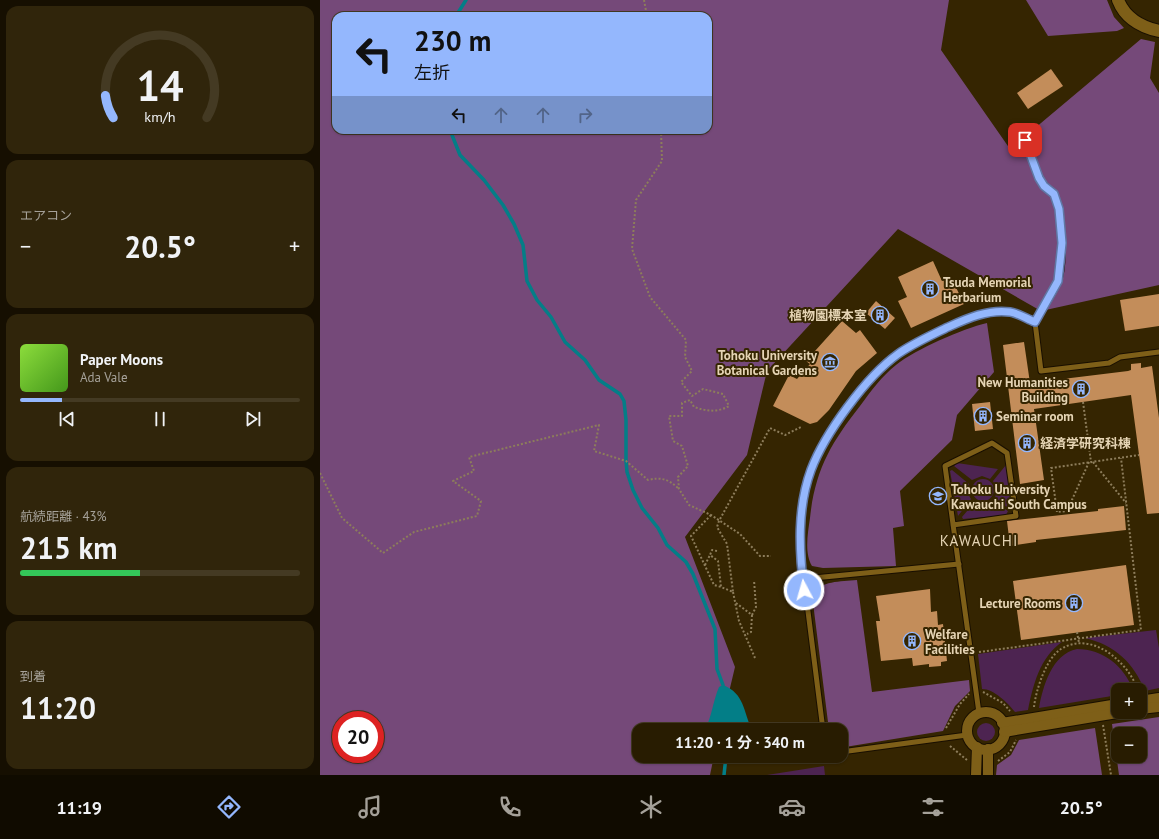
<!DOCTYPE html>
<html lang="ja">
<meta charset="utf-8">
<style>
:root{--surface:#281c01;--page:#30250b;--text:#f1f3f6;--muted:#a5a199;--line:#443a23;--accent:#94b7fd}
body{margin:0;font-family:"PT Sans","Noto Sans JP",sans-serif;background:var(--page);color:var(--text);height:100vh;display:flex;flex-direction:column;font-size:15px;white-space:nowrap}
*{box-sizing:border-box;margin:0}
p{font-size:13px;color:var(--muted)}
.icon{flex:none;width:22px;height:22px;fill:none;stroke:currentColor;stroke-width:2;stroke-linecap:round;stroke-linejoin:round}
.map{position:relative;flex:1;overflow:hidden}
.side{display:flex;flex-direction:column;gap:6px;padding:6px;background:#160f01;width:320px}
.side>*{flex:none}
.hud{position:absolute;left:12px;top:12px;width:380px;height:122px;border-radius:12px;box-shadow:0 1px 3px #0004,0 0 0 1px var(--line);background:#94b7fd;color:#111;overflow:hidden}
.buttons{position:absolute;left:791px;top:683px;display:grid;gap:8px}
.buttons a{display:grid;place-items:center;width:36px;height:36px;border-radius:8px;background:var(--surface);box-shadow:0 1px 3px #0004,0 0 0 1px var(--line);font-size:20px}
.speed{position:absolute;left:12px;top:711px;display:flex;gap:8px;font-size:20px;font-weight:700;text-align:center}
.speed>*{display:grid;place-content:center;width:52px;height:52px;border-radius:50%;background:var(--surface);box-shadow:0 1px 3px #0004,0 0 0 1px var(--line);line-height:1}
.speed .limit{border:6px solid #d22;background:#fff;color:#111}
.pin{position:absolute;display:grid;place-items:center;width:34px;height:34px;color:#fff;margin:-17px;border-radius:8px;box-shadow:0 2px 6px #0006}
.me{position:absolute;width:44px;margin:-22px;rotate:354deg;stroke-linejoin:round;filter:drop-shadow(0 0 3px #0008)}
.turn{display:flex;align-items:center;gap:14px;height:84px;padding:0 16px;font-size:18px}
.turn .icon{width:52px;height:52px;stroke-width:2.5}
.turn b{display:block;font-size:28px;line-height:34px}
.lanes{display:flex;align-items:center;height:38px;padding:0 16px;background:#0003;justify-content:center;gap:20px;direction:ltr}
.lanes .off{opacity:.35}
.big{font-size:30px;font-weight:700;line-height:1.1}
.side .tile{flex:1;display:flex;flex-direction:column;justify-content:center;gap:6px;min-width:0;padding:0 14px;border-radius:12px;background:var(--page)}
.side .dial{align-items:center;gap:0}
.dial svg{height:104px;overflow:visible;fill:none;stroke:var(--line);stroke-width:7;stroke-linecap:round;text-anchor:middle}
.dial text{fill:var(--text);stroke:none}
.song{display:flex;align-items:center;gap:12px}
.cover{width:48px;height:48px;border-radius:6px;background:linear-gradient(135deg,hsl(90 70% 55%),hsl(100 70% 35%))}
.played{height:4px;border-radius:2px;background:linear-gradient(90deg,var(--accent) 15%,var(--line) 15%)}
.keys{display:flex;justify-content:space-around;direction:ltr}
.heat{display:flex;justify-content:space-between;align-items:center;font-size:22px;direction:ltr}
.charge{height:6px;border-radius:3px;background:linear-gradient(90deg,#34c759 43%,var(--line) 0)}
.trip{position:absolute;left:312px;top:723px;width:216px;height:40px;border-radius:12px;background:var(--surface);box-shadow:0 1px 3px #0004,0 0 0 1px var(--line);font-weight:700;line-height:40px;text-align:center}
.menu{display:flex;height:64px;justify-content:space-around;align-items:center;background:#100b00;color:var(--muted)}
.menu .icon{width:28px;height:28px}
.menu .selected{color:var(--accent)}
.menu b{font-size:18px;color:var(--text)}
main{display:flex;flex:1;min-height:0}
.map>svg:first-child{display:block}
</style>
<main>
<section class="side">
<div class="tile dial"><svg viewBox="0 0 100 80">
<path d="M14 69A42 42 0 1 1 86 69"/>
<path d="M14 69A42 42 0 0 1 8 52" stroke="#94b7fd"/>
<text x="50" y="56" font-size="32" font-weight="700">14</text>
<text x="50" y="72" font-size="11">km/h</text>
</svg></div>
<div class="tile"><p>エアコン</p>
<div class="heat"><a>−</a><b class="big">20.5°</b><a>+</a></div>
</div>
<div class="tile">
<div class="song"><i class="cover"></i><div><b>Paper Moons</b><p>Ada Vale</p></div></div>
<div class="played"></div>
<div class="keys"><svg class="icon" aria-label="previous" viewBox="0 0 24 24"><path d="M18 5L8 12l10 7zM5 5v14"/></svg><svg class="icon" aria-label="pause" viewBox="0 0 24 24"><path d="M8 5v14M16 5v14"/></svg><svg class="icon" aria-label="next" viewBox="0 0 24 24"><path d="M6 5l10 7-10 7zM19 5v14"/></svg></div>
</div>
<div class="tile"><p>航続距離 · 43%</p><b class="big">215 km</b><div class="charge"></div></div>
<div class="tile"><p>到着</p><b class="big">11:20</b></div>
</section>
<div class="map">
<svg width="839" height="775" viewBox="0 0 839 775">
<rect width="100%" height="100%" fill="#352501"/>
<g fill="#4d2451">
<polygon points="637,463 678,469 670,479 662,476 652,480 634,466"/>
<polygon points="686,465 692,506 689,509 675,498 677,489 673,481"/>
<polygon points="632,470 649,484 647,492 651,499 638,516 630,471"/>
<circle cx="663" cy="490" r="11"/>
<polygon points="672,500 688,511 686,515 643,519 642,517 654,503 662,505"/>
<path d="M 836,630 L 839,648 L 839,688 L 825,691 C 814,663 795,645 765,638 Z"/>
<path d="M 742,642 C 720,657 713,685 708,710 L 695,712 C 688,703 674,689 662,689 L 658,654 Z"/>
<path d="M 757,649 C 783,649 804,666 813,690 L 798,690 L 798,695 L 719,708 C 723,686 732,654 757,649 Z"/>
<circle cx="666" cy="732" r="9"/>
<polygon points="504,766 505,775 447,775"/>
</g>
<g fill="#754979" fill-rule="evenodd">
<path d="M 0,0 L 629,0 L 621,50 L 690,149 L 821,39 L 835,42 L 830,78 L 839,93 L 839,285 L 721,311 L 578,229 L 447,371 L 427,455 L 365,537 L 415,667 L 400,730 L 319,730 L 319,756 L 394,756 L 390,775 L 0,775 ZM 16,16 L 388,16 L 388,130 L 16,130 ZM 21,720 L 55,720 L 55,754 L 21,754 Z"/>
<polygon points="706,0 787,0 794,17 804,28 797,31 728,36"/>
<path d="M 667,323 L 674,372 L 637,415 L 632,440 L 580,491 L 584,526 L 573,528 L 576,566 L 503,568 L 492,566 C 484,553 488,532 490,518 C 495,470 511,443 540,406 C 551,391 562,376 576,365 C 596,349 642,329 667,323 Z"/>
<path d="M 537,580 L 552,692 L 649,680 L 650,691 L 635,706 L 623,731 L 525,747 L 521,746 L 521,730 L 509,730 L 492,595 C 501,580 520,582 537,580 Z"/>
<path d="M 839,717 L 839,775 L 799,775 L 792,724 ZM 798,734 L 820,734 L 820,756 L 798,756 Z"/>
<polygon points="775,728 782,775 676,775 677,765 691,755 699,740"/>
</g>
<path fill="#037e87" d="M 403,685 C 425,694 423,711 432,730 L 385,730 C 392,716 393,701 399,687 Z"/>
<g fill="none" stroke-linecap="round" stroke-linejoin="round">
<g stroke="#037e87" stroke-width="3.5">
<polyline points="136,16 146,0"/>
<polyline points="130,130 140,155 164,180 183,205 194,224 203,245 207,281 217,300 231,317 245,342 265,360 279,380 300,394 304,401 306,420 306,461 307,472 313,490 322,508 338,528 347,545 366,562 373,574 395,629 397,669 403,685"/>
<polyline points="404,775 406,756"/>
</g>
</g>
<g fill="#c38d5a">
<polygon points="731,69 743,86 708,109 697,93"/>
<polygon points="613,261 622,281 631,277 644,304 591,328 578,301 587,297 578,277"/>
<polygon points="839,294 839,326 805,331 800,300"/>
<polygon points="556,301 575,318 565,329 546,313"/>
<polygon points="522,321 536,333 540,330 557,353 536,371 509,410 497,422 490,424 453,406 469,375 477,379 490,364 486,361"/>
<polygon points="704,342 710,383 808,371 811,370 811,364 821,363 821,368 832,366 839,418 839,513 827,514 811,395 714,409 724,480 700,484 683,345"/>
<polygon points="670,402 673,429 655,431 652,404"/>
<polygon points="804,506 806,530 716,540 716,542 690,546 687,521 778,511 778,509"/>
<polygon points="806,565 814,625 701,640 693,581"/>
<polygon points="610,589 611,612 617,611 618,625 623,624 627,661 621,662 621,666 609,667 609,664 593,666 592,658 561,661 556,621 560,621 556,596"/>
</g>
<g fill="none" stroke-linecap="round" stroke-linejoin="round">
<defs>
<g id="service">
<path d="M 703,130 L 719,179 C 723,185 730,188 734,194 C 743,208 745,266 738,282 C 732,296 723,309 715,322"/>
<polyline points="633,525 696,516 687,453 672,443 625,466 659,713"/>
<polyline points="483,579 639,564"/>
<polyline points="503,730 480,548 482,511 491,470 511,429 545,385 577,354 610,336 659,314 690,312 715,322 721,371 789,363 800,357 839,352"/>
<polyline points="521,752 647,735"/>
</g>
<g id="minor">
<polyline points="820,701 839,698"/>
<polyline points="820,709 839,707"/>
<circle cx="666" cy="731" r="19"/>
<polyline points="682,723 798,704"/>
<polyline points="684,732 803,712"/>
<polyline points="656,775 657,747"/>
<polyline points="668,775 668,749"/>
</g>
<path id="tertiary" d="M 798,0 C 805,18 821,27 839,31"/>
</defs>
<use href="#service" stroke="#190f00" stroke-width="7"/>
<use href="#minor" stroke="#190f00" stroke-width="12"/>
<use href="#tertiary" stroke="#190f00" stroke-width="14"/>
<g stroke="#8d7d5b" stroke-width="2" stroke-dasharray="2 2" stroke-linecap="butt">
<polyline points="324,0 327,16"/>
<path d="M 341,130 L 342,161 L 316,200 L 312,249 L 330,297 L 366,340 L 365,357 L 372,371 L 361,382 L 372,396 L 383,389 L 403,394 L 409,406 C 397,413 386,411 374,407 L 370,400 L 362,403 L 362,416 L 349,416 L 353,441 L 362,446 L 368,466 L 358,477 L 359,489 L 369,505 L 391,515 L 420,534 L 440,556 L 451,556"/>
<polyline points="763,402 771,462"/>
<polyline points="769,462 747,511 737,512 731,468 819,455"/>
<polyline points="773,462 806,503"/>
<path d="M 0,473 L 22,518 L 63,553 L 94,532 L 157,516 L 161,501 L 133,481 L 154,471 L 149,457 L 279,425 L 274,451 L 306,461 L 328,480 C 341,477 348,479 358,488"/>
<polyline points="391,515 371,536 394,585 401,587 413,592 407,544 397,527 399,521 450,428 465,435 481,427"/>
<polyline points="397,551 392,550 390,555 398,561 401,587"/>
<polyline points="385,565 390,555"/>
<polyline points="413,592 419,621 435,658"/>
<polyline points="416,603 432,615 431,632 427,634"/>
<polyline points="432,615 436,607 434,580"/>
<polyline points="757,632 759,643"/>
<polyline points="659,652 821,630 801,458"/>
<polyline points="663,692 683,703 690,711"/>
<path d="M 714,707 C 716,690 726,658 741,649 C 772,630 808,662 818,690"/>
<polyline points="783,725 791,775"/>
<polyline points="626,728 640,704 649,694"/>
<polyline points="630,746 647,760"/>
<polyline points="678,761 690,752 696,740"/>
</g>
<use href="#service" stroke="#7e5f18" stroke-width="5"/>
<use href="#minor" stroke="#7e5f18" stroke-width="10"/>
<use href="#tertiary" stroke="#7e5f18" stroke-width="12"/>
</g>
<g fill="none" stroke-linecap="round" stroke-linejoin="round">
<defs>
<path id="route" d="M 484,590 C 479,550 477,508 491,470 C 505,433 546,377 578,354 C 592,344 610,336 626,328 C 646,319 667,309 690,312 C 698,313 707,319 715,322 L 738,281 L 742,243 L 739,209 L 734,194 L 724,186 L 719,178 L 705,140"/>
</defs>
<use href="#route" stroke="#6077a4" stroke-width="10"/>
<use href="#route" stroke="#94b7fd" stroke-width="7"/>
</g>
<defs>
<symbol id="building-ring" viewBox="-11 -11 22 22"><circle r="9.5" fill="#352501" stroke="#94b7fd" stroke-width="1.5"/><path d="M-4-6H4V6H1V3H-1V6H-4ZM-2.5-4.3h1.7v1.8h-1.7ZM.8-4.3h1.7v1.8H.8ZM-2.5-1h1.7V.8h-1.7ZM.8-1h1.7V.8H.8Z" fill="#94b7fd"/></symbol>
<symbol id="museum-ring" viewBox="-11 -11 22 22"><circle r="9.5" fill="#352501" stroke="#94b7fd" stroke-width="1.5"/><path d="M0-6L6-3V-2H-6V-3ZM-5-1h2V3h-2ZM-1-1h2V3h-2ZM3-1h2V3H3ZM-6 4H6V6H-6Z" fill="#94b7fd"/></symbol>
<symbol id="university-ring" viewBox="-11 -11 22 22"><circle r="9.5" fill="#352501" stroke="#94b7fd" stroke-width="1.5"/><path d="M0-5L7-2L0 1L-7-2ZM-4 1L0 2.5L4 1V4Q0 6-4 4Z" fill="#94b7fd"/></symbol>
</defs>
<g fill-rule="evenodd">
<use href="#building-ring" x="600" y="279" width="20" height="20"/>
<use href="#building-ring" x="550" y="305" width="20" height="20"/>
<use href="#museum-ring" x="500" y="352" width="20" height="20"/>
<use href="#building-ring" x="751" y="379" width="20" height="20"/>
<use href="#building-ring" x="653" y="406" width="20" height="20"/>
<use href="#building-ring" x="697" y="433" width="20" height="20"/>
<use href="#university-ring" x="608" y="486" width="20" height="20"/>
<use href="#building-ring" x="744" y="593" width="20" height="20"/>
<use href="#building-ring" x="582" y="631" width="20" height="20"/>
</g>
<g text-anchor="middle" stroke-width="4" stroke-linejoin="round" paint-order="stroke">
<g font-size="13" font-weight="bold" fill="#e5d4b4" stroke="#352501" text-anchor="start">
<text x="623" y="287">Tsuda Memorial<tspan x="623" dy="15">Herbarium</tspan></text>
<text x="547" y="320" text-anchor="end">植物園標本室</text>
<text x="497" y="360" text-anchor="end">Tohoku University<tspan x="497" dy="15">Botanical Gardens</tspan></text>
<text x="748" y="387" text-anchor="end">New Humanities<tspan x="748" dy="15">Building</tspan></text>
<text x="676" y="421">Seminar room</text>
<text x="720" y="448">経済学研究科棟</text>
<text x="631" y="494">Tohoku University<tspan x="631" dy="15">Kawauchi South Campus</tspan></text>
<text x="741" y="608" text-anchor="end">Lecture Rooms</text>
<text x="605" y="639">Welfare<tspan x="605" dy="15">Facilities</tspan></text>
</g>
<g font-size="15" letter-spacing="1" fill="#e5d4b4" stroke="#352501">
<text x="659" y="546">KAWAUCHI</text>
</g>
</g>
</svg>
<div class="buttons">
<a>+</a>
<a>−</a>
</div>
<div class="speed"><div class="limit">20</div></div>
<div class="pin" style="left:705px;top:140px;background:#d93025"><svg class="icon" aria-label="arrive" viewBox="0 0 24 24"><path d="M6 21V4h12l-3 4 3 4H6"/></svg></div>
<svg class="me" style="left:484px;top:590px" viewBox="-20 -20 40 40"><circle r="17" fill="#94b7fd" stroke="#fff" stroke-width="3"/><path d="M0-11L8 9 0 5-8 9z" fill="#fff"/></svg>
<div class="trip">11:20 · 1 分 · 340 m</div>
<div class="hud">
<div class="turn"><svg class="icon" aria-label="left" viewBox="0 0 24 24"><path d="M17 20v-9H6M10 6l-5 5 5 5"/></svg><div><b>230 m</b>左折</div></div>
<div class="lanes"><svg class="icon" aria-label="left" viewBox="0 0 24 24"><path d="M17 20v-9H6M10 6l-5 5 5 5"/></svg><svg class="icon off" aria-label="ahead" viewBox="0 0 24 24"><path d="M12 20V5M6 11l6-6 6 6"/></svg><svg class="icon off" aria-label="ahead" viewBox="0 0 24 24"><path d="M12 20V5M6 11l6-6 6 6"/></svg><svg class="icon off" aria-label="right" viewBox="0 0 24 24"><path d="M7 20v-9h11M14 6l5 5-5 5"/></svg></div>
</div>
</div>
</main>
<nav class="menu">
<b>11:19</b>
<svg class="icon selected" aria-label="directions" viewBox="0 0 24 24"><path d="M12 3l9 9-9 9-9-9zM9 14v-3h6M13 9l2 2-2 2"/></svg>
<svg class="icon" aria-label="music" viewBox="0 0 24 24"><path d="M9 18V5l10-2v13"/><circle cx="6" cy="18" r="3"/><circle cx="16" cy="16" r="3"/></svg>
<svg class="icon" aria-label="phone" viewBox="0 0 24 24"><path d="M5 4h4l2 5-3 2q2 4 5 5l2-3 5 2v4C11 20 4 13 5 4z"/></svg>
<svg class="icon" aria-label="climate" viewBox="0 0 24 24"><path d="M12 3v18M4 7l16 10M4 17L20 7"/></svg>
<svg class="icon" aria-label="car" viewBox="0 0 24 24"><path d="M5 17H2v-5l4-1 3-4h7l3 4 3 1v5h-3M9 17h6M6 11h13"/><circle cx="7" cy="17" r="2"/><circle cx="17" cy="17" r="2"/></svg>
<svg class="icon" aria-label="filters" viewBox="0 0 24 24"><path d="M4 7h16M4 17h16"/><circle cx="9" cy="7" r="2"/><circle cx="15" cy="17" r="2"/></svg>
<b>20.5°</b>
</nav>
